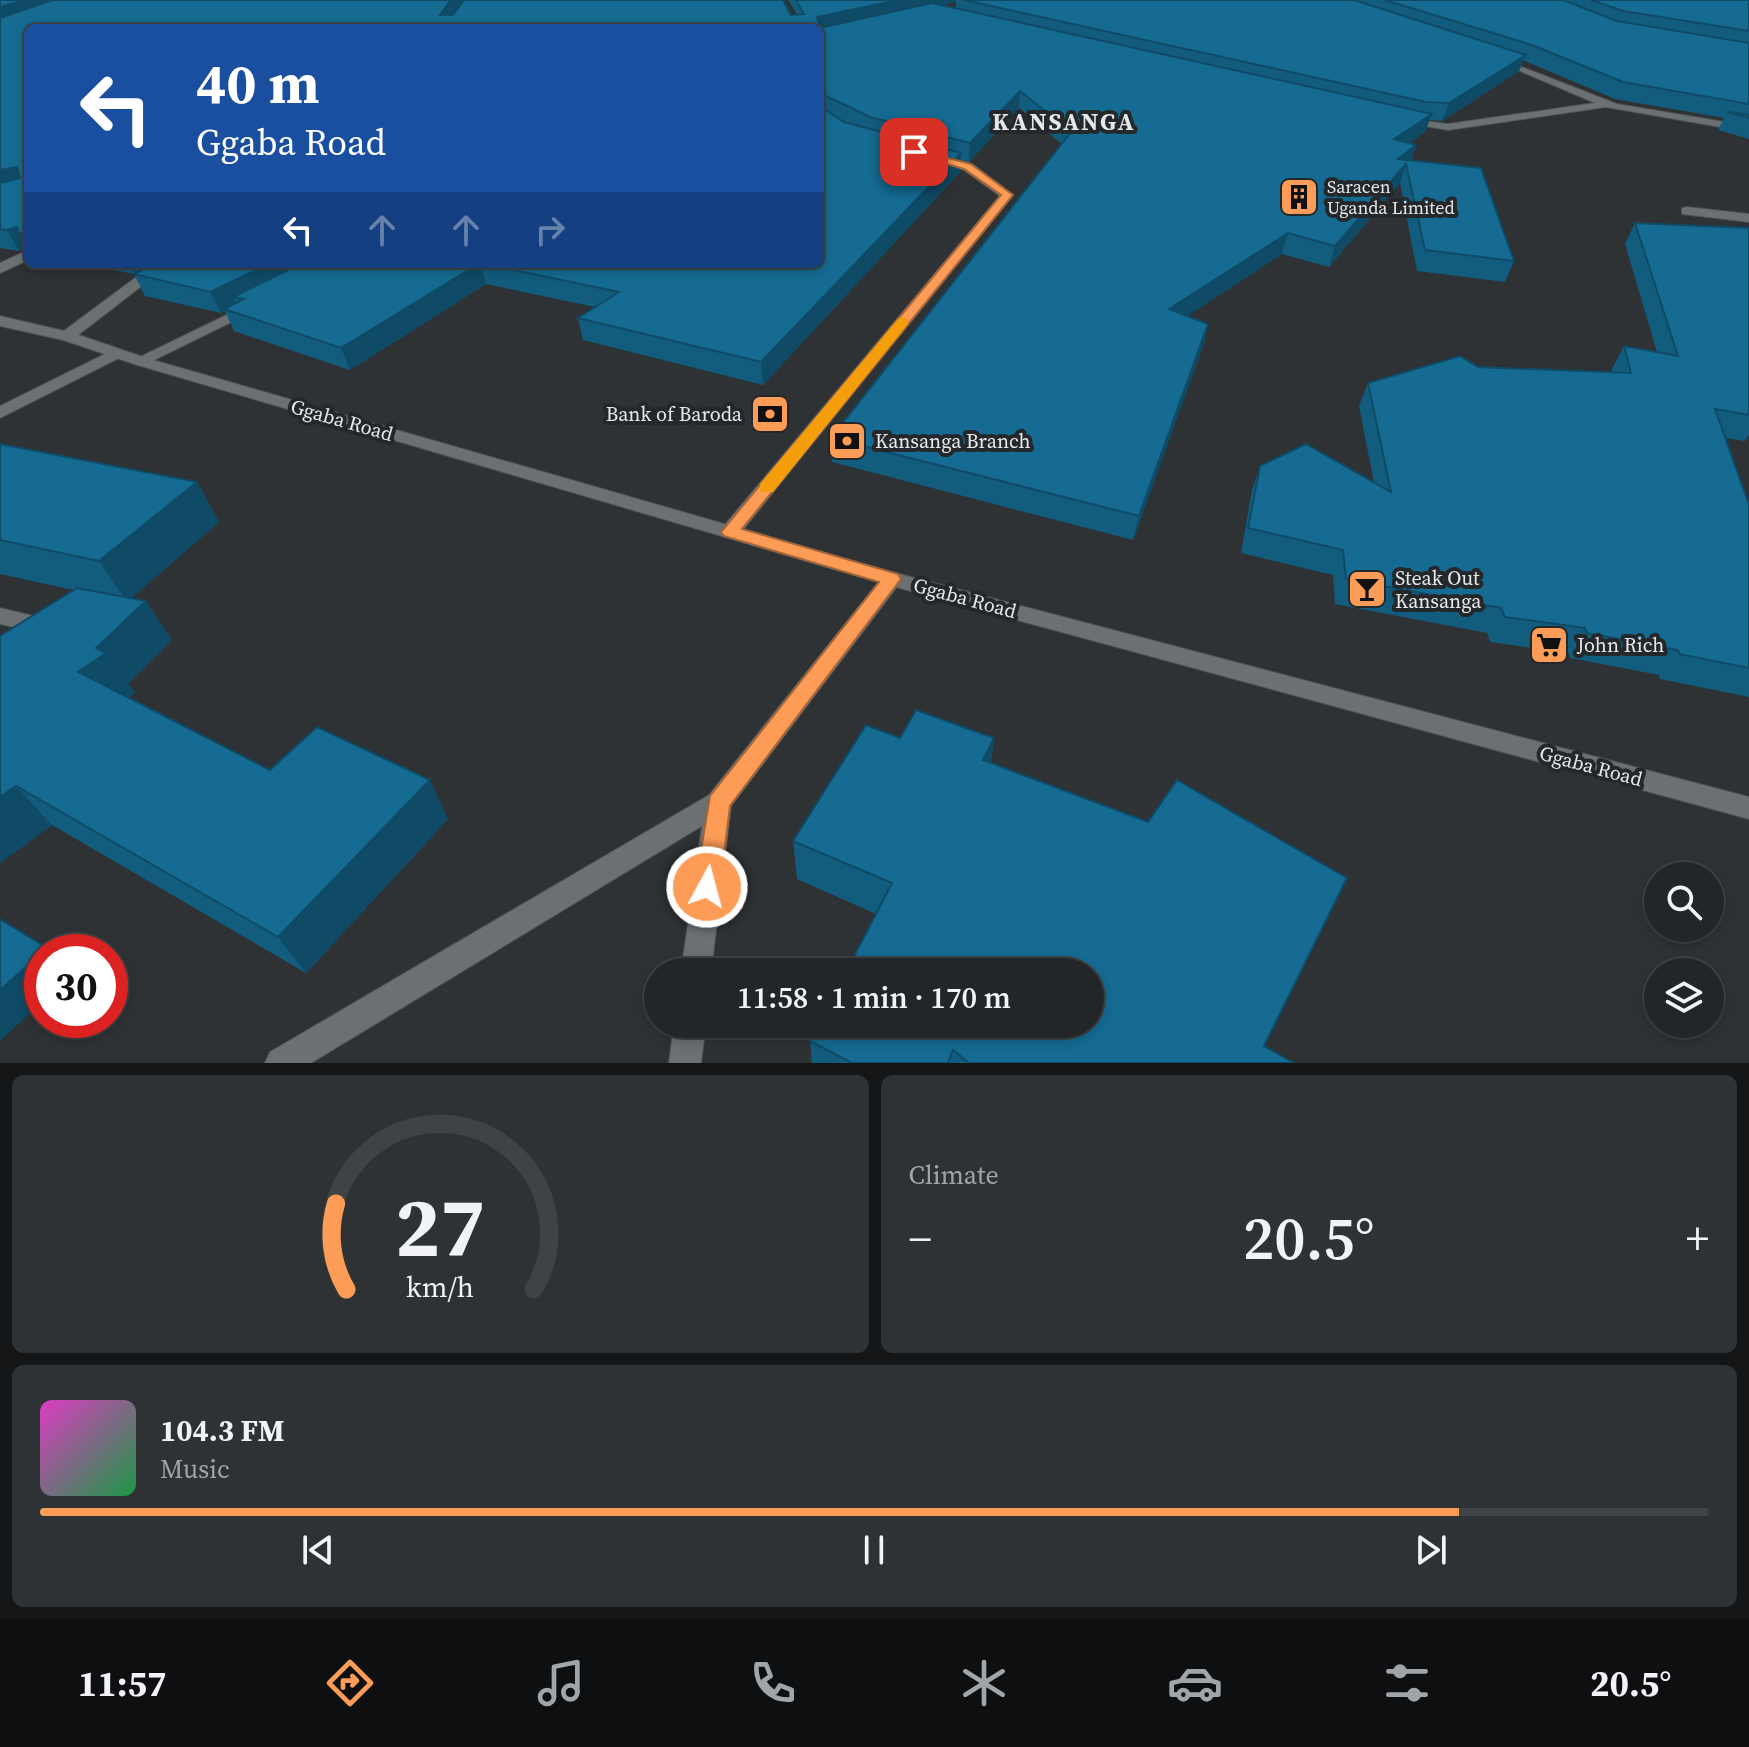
<!DOCTYPE html>
<meta charset="utf-8">
<style>
:root{--surface:#222628;--page:#2e3234;--text:#f1f3f6;--muted:#a2a5a8;--line:#3f4345;--accent:#fd9c57}
body{margin:0;font-family:"Source Serif 4",serif;background:var(--page);color:var(--text);height:100vh;display:flex;flex-direction:column;font-size:30px;white-space:nowrap}
*{box-sizing:border-box;margin:0}
p{font-size:26px;color:var(--muted)}
.icon{flex:none;width:44px;height:44px;fill:none;stroke:currentColor;stroke-width:2;stroke-linecap:round;stroke-linejoin:round}
.map{position:relative;height:1063px;overflow:hidden}
.side{display:flex;flex-direction:column;gap:12px;padding:12px;background:#131516;flex:1}
.side>*{flex:none}
.banner{position:absolute;left:24px;top:24px;width:800px;height:244px;border-radius:12px;box-shadow:0 4px 12px #0003,0 0 0 2px var(--line);background:#1a4fa0;color:#fff;overflow:hidden}
.controls{position:absolute;left:1644px;top:862px;display:grid;gap:16px}
.controls a{display:grid;place-items:center;width:80px;height:80px;border-radius:50%;background:var(--surface);box-shadow:0 4px 12px #0003,0 0 0 2px var(--line);font-size:40px}
.speed{position:absolute;left:24px;top:934px;display:flex;gap:16px;font-size:40px;font-weight:700;text-align:center}
.speed>*{display:grid;place-content:center;width:104px;height:104px;border-radius:50%;background:var(--surface);box-shadow:0 4px 12px #0003,0 0 0 2px var(--line);line-height:1}
.speed .limit{border:12px solid #d22;background:#fff;color:#111}
.pin{position:absolute;display:grid;place-items:center;width:68px;height:68px;color:#fff;margin:-34px;border-radius:16px;box-shadow:0 4px 12px #0006}
.me{position:absolute;width:88px;margin:-44px;rotate:7deg;stroke-linejoin:round;filter:drop-shadow(0 0 6px #0008)}
.turn{display:flex;align-items:center;gap:28px;height:168px;padding:0 40px;font-size:36px}
.turn .icon{width:104px;height:104px;stroke-width:2.5}
.turn b{display:block;font-size:56px;line-height:68px}
.lanes{display:flex;align-items:center;height:76px;padding:0 40px;background:#0003;justify-content:center;gap:40px;direction:ltr}
.lanes .off{opacity:.35}
.big{font-size:60px;font-weight:600;line-height:1.1}
.side .widget{flex:1;display:flex;flex-direction:column;justify-content:center;gap:12px;min-width:0;padding:0 28px;border-radius:12px;background:var(--page)}
.side .dial{align-items:center;gap:0}
.dial svg{height:208px;overflow:visible;fill:none;stroke:var(--line);stroke-width:7;stroke-linecap:round;text-anchor:middle}
.dial text{fill:var(--text);stroke:none}
.song{display:flex;align-items:center;gap:24px}
.cover{width:96px;height:96px;border-radius:12px;background:linear-gradient(135deg,hsl(310 70% 55%),hsl(140 70% 35%))}
.played{height:8px;border-radius:4px;background:linear-gradient(90deg,var(--accent) 85%,var(--line) 85%)}
.keys{display:flex;justify-content:space-around;direction:ltr}
.heat{display:flex;justify-content:space-between;align-items:center;font-size:44px;direction:ltr}
.side .tiles{flex:1;display:grid;gap:12px;grid-template-columns:1fr 1fr}
.widget:last-child{grid-column:span 2}
.trip{position:absolute;left:644px;top:958px;width:460px;height:80px;border-radius:40px;background:var(--surface);box-shadow:0 4px 12px #0003,0 0 0 2px var(--line);font-weight:600;line-height:80px;text-align:center}
.dock{display:flex;height:128px;justify-content:space-around;align-items:center;background:#0e0f10;color:var(--muted)}
.dock .icon{width:56px;height:56px}
.dock .active{color:var(--accent)}
.dock b{font-size:36px;color:var(--text)}
.map>svg:first-child{display:block}
</style>
<div class="map">
<svg width="1749" height="1063" viewBox="0 0 1749 1063">
<rect width="100%" height="100%" fill="#2e3235"/>
<g fill="none" stroke-linecap="round" stroke-linejoin="round">
<defs>
<g id="lane">
<polygon points="934,155 972,164 1013,195 737,537 723,537 720,532 723,527 1000,196 964,170 930,160 930,156"/>
<polygon points="1687,207 1749,214 1749,222 1682,214 1682,208"/>
<polygon points="28,250 28,260 0,273 0,263"/>
<polygon points="154,264 170,264 73,339 61,339 61,333"/>
<polygon points="251,303 258,307 256,310 146,364 140,366 132,361"/>
<polygon points="115,349 123,354 121,357 0,418 0,406"/>
<polygon points="0,608 55,621 58,627 55,633 47,635 0,624"/>
</g>
<g id="street">
<polygon points="1494,56 1617,104 1749,126 1749,132 1606,107 1448,130 1396,121 1401,118 1448,124 1595,103 1494,60"/>
<polygon points="892,572 899,574 903,579 899,584 731,806 711,972 681,972 702,826 311,1063 265,1063 270,1052 709,795 885,574"/>
<polygon points="674,1024 706,1024 701,1063 669,1063"/>
</g>
<polygon id="secondary" points="0,316 73,333 146,358 892,572 1749,797 1749,819 892,586 134,364 63,340 0,326"/>
</defs>
<use href="#lane" stroke="#4c5052" stroke-width="2"/>
<use href="#street" stroke="#4c5052" stroke-width="2"/>
<use href="#secondary" stroke="#4c5052" stroke-width="2"/>
<use href="#lane" fill="#6b7073" fill-rule="evenodd"/>
<use href="#street" fill="#6b7073" fill-rule="evenodd"/>
<use href="#secondary" fill="#6b7073" fill-rule="evenodd"/>
</g>
<g fill="#125c7e" fill-rule="evenodd">
<path d="M 0,0 L 791,15 L 797,14 L 788,0 L 1749,0 L 1749,139 L 1718,130 L 1724,118 L 1615,99 L 1523,60 L 1519,71 L 1442,121 L 1429,120 L 1425,132 L 1409,143 L 1416,145 L 1411,161 L 1514,261 L 1505,282 L 1417,271 L 1400,183 L 1329,267 L 1282,254 L 1187,316 L 1208,324 L 1203,346 L 1133,540 L 832,462 L 831,438 L 1062,144 L 1019,108 L 969,162 L 961,160 L 960,172 L 763,385 L 583,340 L 578,318 L 595,307 L 486,284 L 350,370 L 234,331 L 225,311 L 221,313 L 145,296 L 134,274 L 84,264 L 820,264 L 820,28 L 28,28 L 28,248 L 19,251 L 0,248 ZM 956,2 L 956,9 L 940,5 Z"/>
<polygon points="1635,223 1749,228 1749,435 1745,441 1725,438 1749,505 1749,697 1660,679 1659,675 1570,658 1569,653 1490,642 1487,633 1335,604 1333,575 1241,553 1252,490 1260,466 1374,483 1359,406 1368,383 1478,367 1612,372 1612,369 1624,346 1657,352 1625,244"/>
<polygon points="0,444 197,482 219,522 131,598 172,640 128,684 135,693 128,698 270,770 448,819 306,973 52,825 0,863 0,636 73,590 0,574"/>
<polygon points="900,738 994,738 991,763 1264,1046 1294,1063 812,1063 810,1041 876,914 797,879 793,841"/>
</g>
<g fill="#0f4b66">
<polygon points="24,0 77,0 0,24 0,7"/>
<polygon points="451,0 464,0 445,28 440,15"/>
<polygon points="898,0 956,0 956,2 820,32 817,17"/>
<polygon points="1526,55 1519,71 1442,121 1449,103"/>
<polygon points="1020,91 1019,108 969,162 970,143"/>
<polygon points="1432,114 1425,132 1387,158 1394,139"/>
<polygon points="1416,145 1410,163 1405,167 1400,183 1329,267 1335,246 1398,159"/>
<polygon points="961,153 960,172 763,385 761,362"/>
<polygon points="17,167 27,186 0,192 0,170"/>
<polygon points="17,227 28,247 19,251 7,230"/>
<polygon points="1288,233 1282,254 1165,331 1169,309"/>
<polygon points="130,264 149,264 135,274"/>
<polygon points="268,264 319,264 244,299 233,297 237,305 224,309 225,311 221,313 210,292"/>
<polygon points="478,264 480,264 486,284 350,370 341,348"/>
<polygon points="1208,324 1203,346 1133,540 1139,516"/>
<polygon points="197,482 219,522 127,602 99,561"/>
<polygon points="146,601 172,640 128,684 135,693 108,712 78,672 96,648"/>
<polygon points="994,738 989,778 983,760"/>
<polygon points="430,780 448,819 306,973 278,937"/>
<polygon points="16,786 52,825 0,863 0,797"/>
<polygon points="47,948 51,952 42,952 42,1002 0,1041 0,990"/>
</g>
<g fill="#156b92" stroke="#0f4b66" stroke-width="2">
<polygon points="0,0 24,0 0,7"/>
<polygon points="53,0 451,0 440,15 453,15 464,0 783,0 791,15 804,14 796,0 898,0 817,17 820,28 932,3 1432,114 1394,139 1416,145 1398,159 1481,168 1514,261 1425,250 1406,164 1335,246 1288,233 1169,309 1208,324 1139,516 831,438 1071,132 1020,91 970,143 870,117 820,93 820,28 28,28 28,234 19,233 17,227 7,230 0,229 0,183 20,178 17,167 0,170 0,18"/>
<polygon points="964,0 1354,0 1526,55 1449,103 1426,102"/>
<polygon points="1385,0 1563,0 1617,21 1749,43 1749,104 1623,82 1532,45"/>
<polygon points="1591,0 1749,0 1749,31 1623,11"/>
<polygon points="820,106 844,122 961,153 761,362 578,318 619,292 485,264 820,264"/>
<polygon points="1727,112 1749,115 1749,118"/>
<polygon points="1635,223 1749,228 1749,415 1715,409 1749,505 1749,668 1679,654 1678,650 1587,633 1585,628 1505,617 1501,608 1346,579 1343,550 1248,528 1260,466 1306,444 1391,492 1368,383 1460,356 1478,367 1631,373 1624,346 1678,356"/>
<polygon points="154,264 268,264 210,292 134,274"/>
<polygon points="300,264 478,264 341,348 224,309 244,299 233,297"/>
<polygon points="0,444 197,482 99,561 0,540"/>
<polygon points="77,588 146,601 96,648 106,653 78,672 270,770 317,727 430,780 278,937 16,786 0,797 0,636"/>
<polygon points="916,710 994,738 983,760 1148,822 1177,780 1347,878 1264,1046 1294,1063 969,1063 953,1050 948,1063 852,1063 810,1041 819,1024 1090,1024 1090,972 846,972 892,883 793,841 866,725 900,738"/>
<polygon points="0,919 47,948 0,990"/>
</g>
<polygon fill="#fd9c57" stroke="#a46539" stroke-width="2" points="914,149 971,164 1013,195 742,529 898,574 901,579 730,806 720,887 716,896 707,899 698,896 695,887 710,796 879,582 724,536 721,532 1001,195 964,169 910,154"/>
<polygon fill="#f59e0b" points="903,317 908,319 908,324 773,492 760,492 760,484 898,319"/>
<defs>
<symbol id="building-square" viewBox="-11 -11 22 22"><rect x="-9" y="-9" width="18" height="18" rx="4" fill="#fd9c57" stroke="#24282b"/><path d="M-4-6H4V6H1V3H-1V6H-4ZM-2.5-4.3h1.7v1.8h-1.7ZM.8-4.3h1.7v1.8H.8ZM-2.5-1h1.7V.8h-1.7ZM.8-1h1.7V.8H.8Z" fill="#111"/></symbol>
<symbol id="bank-square" viewBox="-11 -11 22 22"><rect x="-9" y="-9" width="18" height="18" rx="4" fill="#fd9c57" stroke="#24282b"/><path d="M-6-4H6V4H-6ZM0-2.3a2.3 2.3 0 1 0 0 4.6a2.3 2.3 0 1 0 0-4.6Z" fill="#111"/></symbol>
<symbol id="bar-square" viewBox="-11 -11 22 22"><rect x="-9" y="-9" width="18" height="18" rx="4" fill="#fd9c57" stroke="#24282b"/><path d="M-6-5H6L.8 .8V4.5H3.5V6h-7V4.5H-.8V.8Z" fill="#111"/></symbol>
<symbol id="supermarket-square" viewBox="-11 -11 22 22"><rect x="-9" y="-9" width="18" height="18" rx="4" fill="#fd9c57" stroke="#24282b"/><path d="M-6-5.5h2.5l.6 2H6L4.5 2H-2.5L-4.4-4H-6ZM-1.5 3.2a1.3 1.3 0 1 0 .1 0ZM3 3.2a1.3 1.3 0 1 0 .1 0Z" fill="#111"/></symbol>
</defs>
<g fill-rule="evenodd">
<use href="#building-square" x="1277" y="175" width="44" height="44"/>
<use href="#bank-square" x="748" y="392" width="44" height="44"/>
<use href="#bank-square" x="825" y="419" width="44" height="44"/>
<use href="#bar-square" x="1345" y="567" width="44" height="44"/>
<use href="#supermarket-square" x="1527" y="623" width="44" height="44"/>
</g>
<g text-anchor="middle" stroke-width="8" stroke-linejoin="round" paint-order="stroke">
<g font-size="18" fill="#e5e8ea" stroke="#24282b" text-anchor="start">
<text x="1327" y="193">Saracen<tspan x="1327" dy="21">Uganda Limited</tspan></text>
</g>
<g font-size="20" fill="#e5e8ea" stroke="#24282b" text-anchor="start">
<text x="742" y="421" text-anchor="end">Bank of Baroda</text>
<text x="875" y="448">Kansanga Branch</text>
<text x="1395" y="585">Steak Out<tspan x="1395" dy="23">Kansanga</tspan></text>
<text x="1577" y="652">John Rich</text>
</g>
<g font-size="20" fill="#e5e8ea" stroke="#24282b">
<text transform="translate(342 420) rotate(16)" y="7">Ggaba Road</text>
<text transform="translate(965 598) rotate(15)" y="7">Ggaba Road</text>
<text transform="translate(1591 766) rotate(15)" y="7">Ggaba Road</text>
</g>
<g font-size="24" font-weight="bold" letter-spacing="2" fill="#e5e8ea" stroke="#24282b">
<text x="1064" y="130">KANSANGA</text>
</g>
</g>
</svg>
<div class="controls">
<a><svg class="icon" aria-label="search" viewBox="0 0 24 24"><circle cx="10" cy="10" r="6"/><path d="M15 15l6 6"/></svg></a>
<a><svg class="icon" aria-label="layers" viewBox="0 0 24 24"><path d="M12 4l9 5-9 5-9-5zM3 14l9 5 9-5"/></svg></a>
</div>
<div class="speed"><div class="limit">30</div></div>
<div class="pin" style="left:914px;top:152px;background:#d93025"><svg class="icon" aria-label="arrive" viewBox="0 0 24 24"><path d="M6 21V4h12l-3 4 3 4H6"/></svg></div>
<svg class="me" style="left:707px;top:887px" viewBox="-20 -20 40 40"><circle r="17" fill="#fd9c57" stroke="#fff" stroke-width="3"/><path d="M0-11L8 9 0 5-8 9z" fill="#fff"/></svg>
<div class="trip">11:58 · 1 min · 170 m</div>
<div class="banner">
<div class="turn"><svg class="icon" aria-label="left" viewBox="0 0 24 24"><path d="M17 20v-9H6M10 6l-5 5 5 5"/></svg><div><b>40 m</b>Ggaba Road</div></div>
<div class="lanes"><svg class="icon" aria-label="left" viewBox="0 0 24 24"><path d="M17 20v-9H6M10 6l-5 5 5 5"/></svg><svg class="icon off" aria-label="ahead" viewBox="0 0 24 24"><path d="M12 20V5M6 11l6-6 6 6"/></svg><svg class="icon off" aria-label="ahead" viewBox="0 0 24 24"><path d="M12 20V5M6 11l6-6 6 6"/></svg><svg class="icon off" aria-label="right" viewBox="0 0 24 24"><path d="M7 20v-9h11M14 6l5 5-5 5"/></svg></div>
</div>
</div>
<section class="side">
<div class="tiles">
<div class="widget dial"><svg viewBox="0 0 100 80">
<path d="M14 69A42 42 0 1 1 86 69"/>
<path d="M14 69A42 42 0 0 1 10 36" stroke="#fd9c57"/>
<text x="50" y="56" font-size="32" font-weight="700">27</text>
<text x="50" y="72" font-size="11">km/h</text>
</svg></div>
<div class="widget"><p>Climate</p>
<div class="heat"><a>−</a><b class="big">20.5°</b><a>+</a></div>
</div>
<div class="widget">
<div class="song"><i class="cover"></i><div><b>104.3 FM</b><p>Music</p></div></div>
<div class="played"></div>
<div class="keys"><svg class="icon" aria-label="previous" viewBox="0 0 24 24"><path d="M18 5L8 12l10 7zM5 5v14"/></svg><svg class="icon" aria-label="pause" viewBox="0 0 24 24"><path d="M8 5v14M16 5v14"/></svg><svg class="icon" aria-label="next" viewBox="0 0 24 24"><path d="M6 5l10 7-10 7zM19 5v14"/></svg></div>
</div>
</div>
</section>
<nav class="dock">
<b>11:57</b>
<svg class="icon active" aria-label="directions" viewBox="0 0 24 24"><path d="M12 3l9 9-9 9-9-9zM9 14v-3h6M13 9l2 2-2 2"/></svg>
<svg class="icon" aria-label="music" viewBox="0 0 24 24"><path d="M9 18V5l10-2v13"/><circle cx="6" cy="18" r="3"/><circle cx="16" cy="16" r="3"/></svg>
<svg class="icon" aria-label="phone" viewBox="0 0 24 24"><path d="M5 4h4l2 5-3 2q2 4 5 5l2-3 5 2v4C11 20 4 13 5 4z"/></svg>
<svg class="icon" aria-label="climate" viewBox="0 0 24 24"><path d="M12 3v18M4 7l16 10M4 17L20 7"/></svg>
<svg class="icon" aria-label="car" viewBox="0 0 24 24"><path d="M5 17H2v-5l4-1 3-4h7l3 4 3 1v5h-3M9 17h6M6 11h13"/><circle cx="7" cy="17" r="2"/><circle cx="17" cy="17" r="2"/></svg>
<svg class="icon" aria-label="filters" viewBox="0 0 24 24"><path d="M4 7h16M4 17h16"/><circle cx="9" cy="7" r="2"/><circle cx="15" cy="17" r="2"/></svg>
<b>20.5°</b>
</nav>
